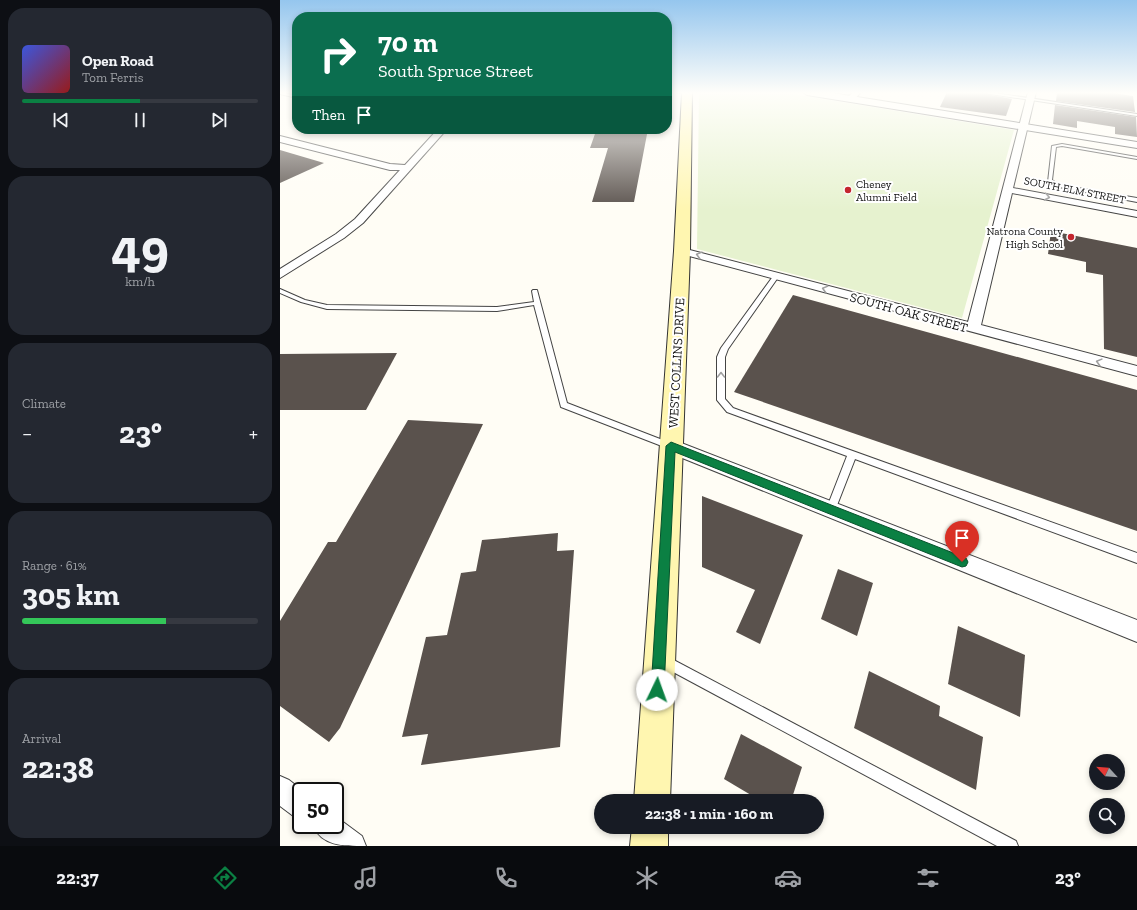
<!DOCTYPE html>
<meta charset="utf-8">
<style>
:root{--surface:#171b24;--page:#242831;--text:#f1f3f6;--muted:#9ea1a6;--line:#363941;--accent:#0b8043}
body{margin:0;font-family:"Zilla Slab",serif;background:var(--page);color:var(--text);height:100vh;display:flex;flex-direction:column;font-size:15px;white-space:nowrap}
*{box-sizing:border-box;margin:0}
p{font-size:13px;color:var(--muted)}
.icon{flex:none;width:22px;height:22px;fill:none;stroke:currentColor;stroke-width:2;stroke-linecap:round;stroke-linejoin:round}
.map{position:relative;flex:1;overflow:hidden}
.drawer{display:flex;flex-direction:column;gap:8px;padding:8px;background:#0d0f14;width:280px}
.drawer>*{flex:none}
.hud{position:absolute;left:12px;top:12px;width:380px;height:122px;border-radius:16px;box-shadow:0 2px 6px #0003;background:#0b6e4f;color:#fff;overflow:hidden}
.needle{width:26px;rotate:296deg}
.controls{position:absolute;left:809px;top:754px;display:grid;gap:8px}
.controls a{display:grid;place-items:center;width:36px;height:36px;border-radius:50%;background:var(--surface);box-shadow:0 2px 6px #0003;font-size:20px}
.speed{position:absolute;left:12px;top:782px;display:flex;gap:8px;font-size:20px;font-weight:700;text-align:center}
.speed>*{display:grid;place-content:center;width:52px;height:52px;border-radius:50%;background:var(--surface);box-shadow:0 2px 6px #0003;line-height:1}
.speed .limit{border:2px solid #111;border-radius:6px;background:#fff;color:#111}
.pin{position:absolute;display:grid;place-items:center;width:34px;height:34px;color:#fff;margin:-41px -17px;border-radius:50% 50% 50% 0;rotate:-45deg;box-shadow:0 0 4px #0007}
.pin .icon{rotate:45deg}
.me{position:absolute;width:44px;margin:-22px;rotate:3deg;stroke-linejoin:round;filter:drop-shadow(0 0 3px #0008)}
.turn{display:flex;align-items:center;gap:14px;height:84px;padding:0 20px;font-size:18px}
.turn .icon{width:52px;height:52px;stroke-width:2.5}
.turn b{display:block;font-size:28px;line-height:34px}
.then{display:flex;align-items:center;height:38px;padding:0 20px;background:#0003;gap:8px;font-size:15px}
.big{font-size:30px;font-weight:700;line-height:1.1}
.drawer .tile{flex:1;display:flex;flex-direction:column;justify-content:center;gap:6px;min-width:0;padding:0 14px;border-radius:16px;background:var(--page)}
.drawer .dial{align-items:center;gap:0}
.dial b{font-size:52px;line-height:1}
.song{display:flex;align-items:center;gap:12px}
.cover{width:48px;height:48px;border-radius:6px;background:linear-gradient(135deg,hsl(230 70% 55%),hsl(0 70% 35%))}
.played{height:4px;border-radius:2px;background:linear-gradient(90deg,var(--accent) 50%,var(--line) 50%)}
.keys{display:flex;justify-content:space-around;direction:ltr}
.heat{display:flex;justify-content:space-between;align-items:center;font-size:22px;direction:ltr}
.charge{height:6px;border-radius:3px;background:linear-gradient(90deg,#34c759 61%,var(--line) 0)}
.trip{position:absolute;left:314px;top:794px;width:230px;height:40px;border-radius:20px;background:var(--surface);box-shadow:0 2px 6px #0003;font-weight:700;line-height:40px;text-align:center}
.tabs{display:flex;height:64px;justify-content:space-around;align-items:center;background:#090b0e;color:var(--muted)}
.tabs .icon{width:28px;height:28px}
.tabs .on{color:var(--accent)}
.tabs b{font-size:18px;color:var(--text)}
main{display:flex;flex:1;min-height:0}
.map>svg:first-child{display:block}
</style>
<main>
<section class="drawer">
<div class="tile">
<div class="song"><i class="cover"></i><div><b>Open Road</b><p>Tom Ferris</p></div></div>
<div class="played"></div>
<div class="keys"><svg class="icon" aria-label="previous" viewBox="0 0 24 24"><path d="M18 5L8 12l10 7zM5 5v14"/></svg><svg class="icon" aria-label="pause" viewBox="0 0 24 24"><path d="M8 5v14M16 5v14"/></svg><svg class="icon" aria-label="next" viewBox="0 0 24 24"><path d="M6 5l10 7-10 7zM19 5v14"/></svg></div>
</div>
<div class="tile dial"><b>49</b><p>km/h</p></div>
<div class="tile"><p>Climate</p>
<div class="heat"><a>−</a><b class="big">23°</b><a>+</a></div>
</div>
<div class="tile"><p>Range · 61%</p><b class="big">305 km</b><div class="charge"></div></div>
<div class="tile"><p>Arrival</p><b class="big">22:38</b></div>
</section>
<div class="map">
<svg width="857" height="846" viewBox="0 0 857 846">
<rect width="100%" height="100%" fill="#fffdf5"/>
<polygon fill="#e6f2cf" points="419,92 500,92 734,130 682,318 417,249"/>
<g fill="#5a524d">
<polygon points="667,92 696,92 732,99 726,116 660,107"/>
<polygon points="777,92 827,92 853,96 855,112 776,101"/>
<polygon points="775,105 856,117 857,137 835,134 835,127 797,121 797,128 773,124"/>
<polygon points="329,129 368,129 354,202 312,202 328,148 310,148 316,131"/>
<polygon points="0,150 44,163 0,183"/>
<polygon points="771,231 857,248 857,357 824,349 823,275 806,272 806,262 768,254"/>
<polygon points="513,295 857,390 857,531 454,392"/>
<polygon points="117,353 86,410 0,410 0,354"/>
<polygon points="128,420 203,424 60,728 49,742 0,706 0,621 48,542 56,542"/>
<polygon points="422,496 523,535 480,644 456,632 475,590 422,567"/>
<polygon points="278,533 277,551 294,550 280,747 141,765 148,734 122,737 146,637 167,635 181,573 196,571 202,540"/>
<polygon points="558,569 593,583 577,636 541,619"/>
<polygon points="678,626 745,655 740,717 668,684"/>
<polygon points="589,671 660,706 659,716 703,737 696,790 574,728"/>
<polygon points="461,734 522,767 511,801 481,801 444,779"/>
</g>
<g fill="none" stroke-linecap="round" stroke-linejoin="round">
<defs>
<g id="service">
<polygon points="0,92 17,96 17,98 0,94"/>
<polygon points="387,92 409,92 407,93"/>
<polygon points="697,92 708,92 857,114 857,116"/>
<polygon points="782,144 857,157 857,159 782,146 776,147 772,180 780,185 857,198 857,202 779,187 768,182 772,146"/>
<polygon points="496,274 499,276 448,349 445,357 445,399 453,408 857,553 857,563 575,459 554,513 551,514 548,513 546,510 567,456 447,412 437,400 437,357 441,348 494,275"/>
<polygon points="0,289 25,300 47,305 217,307 254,302 252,291 253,290 257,290 287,403 393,444 394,446 393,448 387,448 281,407 254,305 217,311 47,309 21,302 0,293"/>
<polygon points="386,656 736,841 738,846 717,846 382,666 380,662 382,658"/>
</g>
<g id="minor">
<polygon points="573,92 581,92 573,101 567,101 566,99"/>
<polygon points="748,92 756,92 733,188 857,211 857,217 732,193 701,325 857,366 857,376 398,253 396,251 402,248 688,322"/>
<polygon points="158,129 167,129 83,223 64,238 0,278 0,269 56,234 75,219 120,170 110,170 0,142 0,136 110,164 125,165"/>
<polygon points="391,439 857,620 857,642 385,451 383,446 385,441"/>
<polygon points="0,776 9,780 23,791 21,791 21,819 12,815 0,806"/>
<path d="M 55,816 L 82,836 L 86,846 C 61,846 43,846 32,825 L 55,825 Z"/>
</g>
<polygon id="tertiary" points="523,92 546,92 857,142 857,148 527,95"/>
<g id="secondary">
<polygon points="402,92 412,92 410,251 390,801 354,801 394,251"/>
<polygon points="352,827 388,827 388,846 350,846"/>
</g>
</defs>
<use href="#service" stroke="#444" stroke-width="2"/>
<use href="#minor" stroke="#444" stroke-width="2"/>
<use href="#tertiary" stroke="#444" stroke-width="2"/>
<use href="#secondary" stroke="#333" stroke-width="2"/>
<use href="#service" fill="#fff" fill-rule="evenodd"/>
<use href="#minor" fill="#fff" fill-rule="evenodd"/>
<use href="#tertiary" fill="#fff" fill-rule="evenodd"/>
<use href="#secondary" fill="#fff6b0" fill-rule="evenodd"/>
</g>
<defs><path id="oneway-chevron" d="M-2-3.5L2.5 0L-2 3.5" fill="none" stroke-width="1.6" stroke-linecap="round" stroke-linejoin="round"/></defs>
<g stroke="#a0a0a0">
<use href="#oneway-chevron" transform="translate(767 197) rotate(11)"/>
<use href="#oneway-chevron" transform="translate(419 255) rotate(-165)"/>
<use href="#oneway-chevron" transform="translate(545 289) rotate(-165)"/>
<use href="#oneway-chevron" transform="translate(819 362) rotate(-165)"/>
<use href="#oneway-chevron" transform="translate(441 375) rotate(-90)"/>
</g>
<linearGradient id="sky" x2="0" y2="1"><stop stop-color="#95c6ee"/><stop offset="0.44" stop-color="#fffefa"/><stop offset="1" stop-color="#fffefa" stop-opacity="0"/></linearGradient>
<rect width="857" height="211" fill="url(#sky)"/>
<polygon fill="#0b8043" stroke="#07532c" points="391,442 686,558 688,562 686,566 682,567 395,452 384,690 382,695 377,697 372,695 371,690 386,446"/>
<g fill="#c4262e" stroke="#fff" stroke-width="1.5">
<circle cx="568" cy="190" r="4"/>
<circle cx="791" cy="237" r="4"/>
</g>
<g text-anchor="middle" stroke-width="4" stroke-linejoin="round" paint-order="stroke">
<g font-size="11" fill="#111" stroke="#fff" text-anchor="start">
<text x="576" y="188">Cheney<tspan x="576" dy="13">Alumni Field</tspan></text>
<text x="783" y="235" text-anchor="end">Natrona County<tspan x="783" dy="13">High School</tspan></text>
</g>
<g font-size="11" fill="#111" stroke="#fff">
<text transform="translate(795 190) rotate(11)" y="4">SOUTH ELM STREET</text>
</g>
<g font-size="13" fill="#111" stroke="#fff">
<text transform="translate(629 312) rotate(15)" y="5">SOUTH OAK STREET</text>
<text transform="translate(396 363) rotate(-87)" y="5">WEST COLLINS DRIVE</text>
</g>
</g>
</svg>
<div class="controls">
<a><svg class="needle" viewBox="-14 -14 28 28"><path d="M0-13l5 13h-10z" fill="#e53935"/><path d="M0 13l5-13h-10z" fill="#9ea1a6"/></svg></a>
<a><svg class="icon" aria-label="search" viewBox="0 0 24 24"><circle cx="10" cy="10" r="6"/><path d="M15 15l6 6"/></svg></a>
</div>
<div class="speed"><div class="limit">50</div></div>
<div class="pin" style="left:682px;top:562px;background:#d93025"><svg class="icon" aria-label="arrive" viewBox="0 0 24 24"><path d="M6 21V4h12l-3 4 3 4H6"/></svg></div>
<svg class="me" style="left:377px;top:690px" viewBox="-20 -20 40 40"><circle r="19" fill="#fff"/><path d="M0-13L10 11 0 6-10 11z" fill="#0b8043"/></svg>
<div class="trip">22:38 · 1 min · 160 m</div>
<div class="hud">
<div class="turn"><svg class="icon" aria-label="right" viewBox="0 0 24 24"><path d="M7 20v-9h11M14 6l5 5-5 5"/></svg><div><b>70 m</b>South Spruce Street</div></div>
<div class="then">Then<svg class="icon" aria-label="arrive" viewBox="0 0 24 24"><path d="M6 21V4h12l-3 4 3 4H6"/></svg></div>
</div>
</div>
</main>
<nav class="tabs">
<b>22:37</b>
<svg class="icon on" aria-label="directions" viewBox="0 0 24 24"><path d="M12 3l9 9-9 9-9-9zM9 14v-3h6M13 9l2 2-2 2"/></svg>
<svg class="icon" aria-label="music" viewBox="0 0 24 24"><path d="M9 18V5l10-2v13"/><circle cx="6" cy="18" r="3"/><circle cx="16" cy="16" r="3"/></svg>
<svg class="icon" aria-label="phone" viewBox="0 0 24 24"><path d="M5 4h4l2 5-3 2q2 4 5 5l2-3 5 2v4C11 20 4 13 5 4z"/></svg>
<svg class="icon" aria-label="climate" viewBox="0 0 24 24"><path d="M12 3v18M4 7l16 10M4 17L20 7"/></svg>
<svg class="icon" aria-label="car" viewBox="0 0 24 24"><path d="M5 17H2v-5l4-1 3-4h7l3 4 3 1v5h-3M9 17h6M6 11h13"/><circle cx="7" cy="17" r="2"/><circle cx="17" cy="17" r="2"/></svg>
<svg class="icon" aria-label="filters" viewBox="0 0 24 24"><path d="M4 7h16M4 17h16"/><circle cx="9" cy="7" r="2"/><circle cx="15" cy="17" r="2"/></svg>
<b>23°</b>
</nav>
